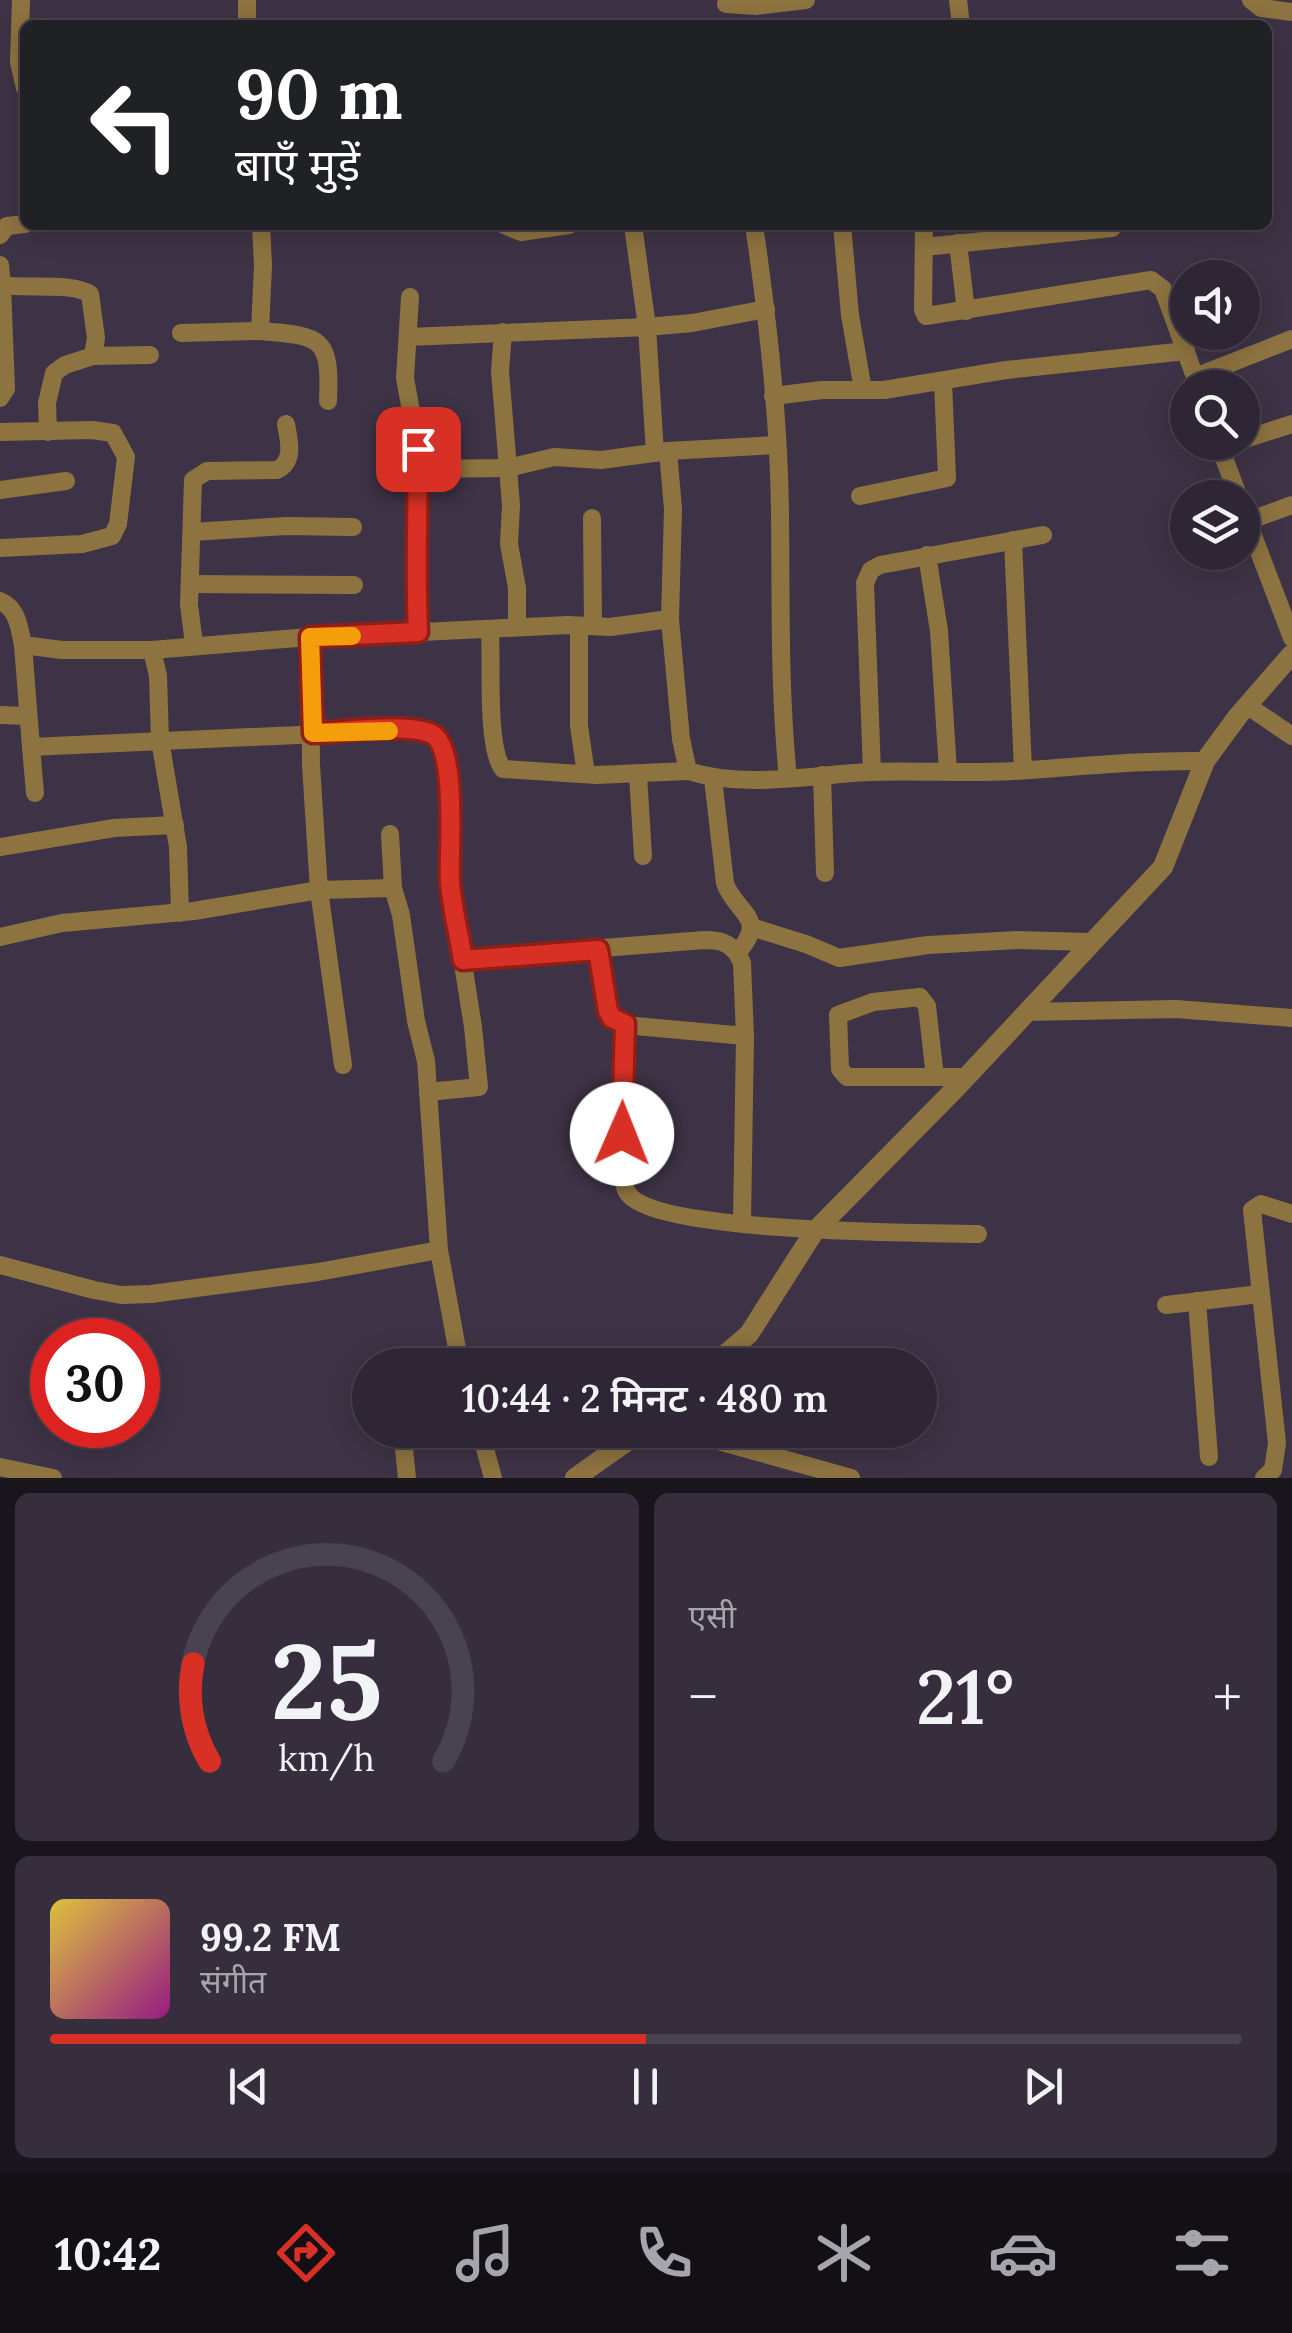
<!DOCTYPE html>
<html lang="hi">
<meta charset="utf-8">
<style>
:root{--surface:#2e2634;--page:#362e3c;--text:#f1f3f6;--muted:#a7a5ac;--line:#49434f;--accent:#d93025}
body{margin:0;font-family:Lora,"Noto Sans Devanagari",serif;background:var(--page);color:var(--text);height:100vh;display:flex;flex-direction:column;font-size:38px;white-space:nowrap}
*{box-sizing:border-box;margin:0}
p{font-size:32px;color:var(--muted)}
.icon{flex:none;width:55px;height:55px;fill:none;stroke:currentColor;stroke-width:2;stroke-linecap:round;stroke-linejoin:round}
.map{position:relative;height:1478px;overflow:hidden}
.details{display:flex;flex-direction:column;gap:15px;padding:15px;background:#19151d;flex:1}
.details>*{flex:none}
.hud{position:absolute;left:20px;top:20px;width:1252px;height:210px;border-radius:15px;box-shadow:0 5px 25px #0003,0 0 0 2px var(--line);background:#202124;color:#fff;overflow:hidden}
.fabs{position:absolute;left:1170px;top:260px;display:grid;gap:20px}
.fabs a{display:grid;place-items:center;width:90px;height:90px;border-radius:50%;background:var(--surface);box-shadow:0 5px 25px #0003,0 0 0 2px var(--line);font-size:50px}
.speed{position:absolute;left:30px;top:1318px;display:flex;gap:20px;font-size:50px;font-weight:700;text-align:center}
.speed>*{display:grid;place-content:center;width:130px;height:130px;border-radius:50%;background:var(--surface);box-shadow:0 5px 25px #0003,0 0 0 2px var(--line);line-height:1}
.speed .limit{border:15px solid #d22;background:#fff;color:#111}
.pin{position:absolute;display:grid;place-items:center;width:85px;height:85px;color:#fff;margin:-42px;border-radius:20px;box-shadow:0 5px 15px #0006}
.me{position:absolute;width:110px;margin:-55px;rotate:1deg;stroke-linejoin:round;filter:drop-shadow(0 0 8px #0008)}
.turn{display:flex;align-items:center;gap:35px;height:210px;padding:0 50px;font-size:45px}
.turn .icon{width:130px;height:130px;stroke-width:2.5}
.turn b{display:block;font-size:70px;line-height:85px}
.big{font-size:75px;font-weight:600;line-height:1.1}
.details .tile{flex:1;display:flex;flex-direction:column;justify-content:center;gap:15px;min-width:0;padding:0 35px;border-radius:15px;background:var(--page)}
.details .dial{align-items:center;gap:0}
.dial svg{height:260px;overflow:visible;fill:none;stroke:var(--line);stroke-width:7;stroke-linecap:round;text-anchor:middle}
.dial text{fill:var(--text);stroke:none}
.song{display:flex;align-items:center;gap:30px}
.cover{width:120px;height:120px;border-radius:15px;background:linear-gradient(135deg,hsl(50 70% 55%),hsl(310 70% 35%))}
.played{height:10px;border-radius:5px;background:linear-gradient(90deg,var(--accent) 50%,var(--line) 50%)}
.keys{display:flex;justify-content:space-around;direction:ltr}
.heat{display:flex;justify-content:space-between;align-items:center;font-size:55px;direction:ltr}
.details .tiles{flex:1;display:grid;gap:15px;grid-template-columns:1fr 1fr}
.tile:last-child{grid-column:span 2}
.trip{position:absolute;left:352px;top:1348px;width:585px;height:100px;border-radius:50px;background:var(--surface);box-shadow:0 5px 25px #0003,0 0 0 2px var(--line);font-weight:600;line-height:100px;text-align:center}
.dock{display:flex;height:160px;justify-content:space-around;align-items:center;background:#120f15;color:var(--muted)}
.dock .icon{width:70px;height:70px}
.dock .on{color:var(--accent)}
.dock b{font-size:45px;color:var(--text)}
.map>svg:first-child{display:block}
</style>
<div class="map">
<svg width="1292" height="1478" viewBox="0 0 1292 1478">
<rect width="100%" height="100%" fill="#3e3346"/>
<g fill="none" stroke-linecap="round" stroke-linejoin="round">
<g stroke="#8d7340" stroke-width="18">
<polyline points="21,0 19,62 25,88"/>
<polyline points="247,0 247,25"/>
<polyline points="958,0 961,25"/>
<polyline points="1251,0 1261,8 1292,12"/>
<polyline points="726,4 756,6 806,0"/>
<path d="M 261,225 L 263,265 L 260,331 C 321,336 331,336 328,401"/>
<polyline points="504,225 521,232 569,225"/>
<polyline points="633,225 647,327 692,323 766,309"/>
<path d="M 754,225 C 768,320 779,417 780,513 C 781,602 779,690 788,778"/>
<polyline points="842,225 850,315 863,390"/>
<polyline points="924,225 923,310 926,316 1151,280 1163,289 1199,388"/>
<polyline points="0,235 7,226 25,224"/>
<polyline points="958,243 966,311"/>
<polyline points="924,247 1112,228"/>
<path d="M 0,265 L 2,285 C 25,289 72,282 90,294 L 96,338 L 93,356 L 65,365 L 54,373 L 47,403 L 48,432"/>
<polyline points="410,297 405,378 418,449 419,539 415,583 418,632"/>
<polyline points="503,332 500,371 511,505 509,544 517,588 517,627"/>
<polyline points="181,333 260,331"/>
<polyline points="409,337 647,327 655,453"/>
<polyline points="93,356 150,355"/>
<polyline points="1195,377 1292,339"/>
<polyline points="773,396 822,390 884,390 1006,370 1186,351"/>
<polyline points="0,398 6,389 2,285"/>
<polyline points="0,432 92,430 113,433 126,457 118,524 112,536 82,544 0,548"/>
<polyline points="1242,440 1292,424"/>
<polyline points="1218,442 1239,498"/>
<polyline points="668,451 673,509 670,619"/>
<polyline points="418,469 508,468 554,457 601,460 668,451 776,445"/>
<polyline points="0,490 66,481"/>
<polyline points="860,496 947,478 943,382"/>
<polyline points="1242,507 1292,638"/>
<polyline points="592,518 593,626"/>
<polyline points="1248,521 1292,505"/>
<polyline points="192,532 286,526 353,527"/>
<polyline points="1013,540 1023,770"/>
<polyline points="927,555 939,631 948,771"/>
<polyline points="191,584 354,585"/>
<path d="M 0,601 C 18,609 19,627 23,645 L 62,650 L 152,650 L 297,638 L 568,625 L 610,627 L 670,619 L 681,739 L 688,771 C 746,789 810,775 869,772 C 918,770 966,774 1014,771 C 1078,767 1141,760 1205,761"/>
<polyline points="579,626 579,726 586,774"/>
<path d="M 490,630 C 492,662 486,748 503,769 L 596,775 L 688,771"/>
<polyline points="310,637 311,765 319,890 343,1065"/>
<path d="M 194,644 L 189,605 L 193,480 L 207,471 L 277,470 C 295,461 289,441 286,424"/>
<polyline points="23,645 31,747 408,730 431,733 439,738 445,749 450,813 450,882 473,1027 479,1087 428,1092"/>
<polyline points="152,650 158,676 160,740 178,847 180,913"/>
<polyline points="1248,706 1292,736"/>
<polyline points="0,715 27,716"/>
<polyline points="31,747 35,793"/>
<polyline points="872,772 865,583 871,570 880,565 1043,535"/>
<polyline points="638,775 643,856"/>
<polyline points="822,775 825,873"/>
<path d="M 713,779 L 725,883 C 735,913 769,917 738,952"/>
<polyline points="390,834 393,888"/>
<polyline points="0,847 114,828 175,825"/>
<polyline points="751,927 806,944 839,958 928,945 1017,940 1089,942"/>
<polyline points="0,937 62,923 194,911 319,890 393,888 401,915 416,1021 426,1061 439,1250 460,1365"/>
<path d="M 598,950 C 601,977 598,1010 625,1025 L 745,1036"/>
<path d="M 463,959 L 704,940 C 723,940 734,944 742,963 L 745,1036 L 742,1222"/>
<polyline points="1028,1012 1176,1009 1292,1018"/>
<path d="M 625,1025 C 623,1059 613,1166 627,1192 C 650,1233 924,1233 978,1234"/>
<polyline points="935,1077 927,1006 920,997 873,1002 838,1015 840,1069 847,1077 965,1077"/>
<polyline points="0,1265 94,1290 121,1295 151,1294 318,1272 439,1250"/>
<polyline points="1197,1301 1209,1457"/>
<polyline points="1166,1305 1260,1294"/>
<polyline points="402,1430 407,1478"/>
<polyline points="480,1430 493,1478"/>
<polyline points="636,1436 686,1432 851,1478"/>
<polyline points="0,1467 53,1478"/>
<polyline points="1264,1478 1273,1470 1277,1443 1252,1210 1261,1204 1292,1214"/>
</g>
<g stroke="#8d7340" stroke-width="20">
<polyline points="713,1365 749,1334 814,1232 957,1087 1163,867 1205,761 1238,716 1292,654"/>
<polyline points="575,1478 643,1430"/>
</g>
</g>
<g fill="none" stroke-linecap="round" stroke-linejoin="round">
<defs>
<path id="route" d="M 418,449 C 418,510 415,571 418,632 L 310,637 L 313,733 C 346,732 400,723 430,733 C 459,743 448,855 450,882 C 452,908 459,934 463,960 L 598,950 L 608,1011 L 612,1018 L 625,1024 L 622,1134"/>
</defs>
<use href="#route" stroke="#8d1f18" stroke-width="25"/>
<use href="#route" stroke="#d93025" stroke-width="18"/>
<polyline stroke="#f59e0b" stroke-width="18" points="352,636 310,637 313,733 389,731"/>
</g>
</svg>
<div class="fabs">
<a><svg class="icon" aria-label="sound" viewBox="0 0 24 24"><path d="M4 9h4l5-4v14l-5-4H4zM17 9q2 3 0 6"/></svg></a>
<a><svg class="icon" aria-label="search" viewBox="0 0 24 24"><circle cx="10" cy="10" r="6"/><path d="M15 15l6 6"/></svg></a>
<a><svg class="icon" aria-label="layers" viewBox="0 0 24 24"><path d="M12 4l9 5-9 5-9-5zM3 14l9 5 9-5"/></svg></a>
</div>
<div class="speed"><div class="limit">30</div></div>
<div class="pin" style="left:418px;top:449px;background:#d93025"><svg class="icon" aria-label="arrive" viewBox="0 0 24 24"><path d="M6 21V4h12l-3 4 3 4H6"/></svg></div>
<svg class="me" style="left:622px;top:1134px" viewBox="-20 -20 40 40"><circle r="19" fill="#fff"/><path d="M0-13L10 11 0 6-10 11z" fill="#d93025"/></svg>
<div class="trip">10:44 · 2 मिनट · 480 m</div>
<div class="hud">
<div class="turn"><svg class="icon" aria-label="left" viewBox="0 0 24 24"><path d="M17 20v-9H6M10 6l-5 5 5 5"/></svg><div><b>90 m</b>बाएँ मुड़ें</div></div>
</div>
</div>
<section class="details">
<div class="tiles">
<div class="tile dial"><svg viewBox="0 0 100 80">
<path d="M14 69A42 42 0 1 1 86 69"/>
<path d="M14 69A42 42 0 0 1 9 39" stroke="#d93025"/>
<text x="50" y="56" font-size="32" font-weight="700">25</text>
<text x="50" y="72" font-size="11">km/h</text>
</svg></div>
<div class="tile"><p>एसी</p>
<div class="heat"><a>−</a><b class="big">21°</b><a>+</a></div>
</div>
<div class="tile">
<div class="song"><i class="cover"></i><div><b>99.2 FM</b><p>संगीत</p></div></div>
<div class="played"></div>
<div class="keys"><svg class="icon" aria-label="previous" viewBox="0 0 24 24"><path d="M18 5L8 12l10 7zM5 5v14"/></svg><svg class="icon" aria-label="pause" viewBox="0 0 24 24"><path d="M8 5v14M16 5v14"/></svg><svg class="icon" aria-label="next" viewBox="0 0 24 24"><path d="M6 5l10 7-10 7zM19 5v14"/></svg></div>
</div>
</div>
</section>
<nav class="dock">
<b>10:42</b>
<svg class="icon on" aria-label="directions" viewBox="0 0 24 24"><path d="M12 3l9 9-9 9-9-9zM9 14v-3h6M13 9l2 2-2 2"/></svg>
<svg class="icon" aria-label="music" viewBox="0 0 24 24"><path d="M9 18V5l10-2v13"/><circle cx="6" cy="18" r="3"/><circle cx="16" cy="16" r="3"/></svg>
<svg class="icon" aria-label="phone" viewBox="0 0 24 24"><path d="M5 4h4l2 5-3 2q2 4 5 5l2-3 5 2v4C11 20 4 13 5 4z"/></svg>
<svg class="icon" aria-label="climate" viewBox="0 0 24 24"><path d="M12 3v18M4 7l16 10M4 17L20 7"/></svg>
<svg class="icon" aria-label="car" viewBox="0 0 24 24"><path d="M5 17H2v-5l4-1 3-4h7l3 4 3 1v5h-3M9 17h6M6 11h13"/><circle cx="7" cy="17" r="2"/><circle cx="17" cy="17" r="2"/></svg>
<svg class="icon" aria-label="filters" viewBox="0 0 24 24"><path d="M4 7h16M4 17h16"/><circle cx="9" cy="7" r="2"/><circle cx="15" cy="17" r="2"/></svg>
</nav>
